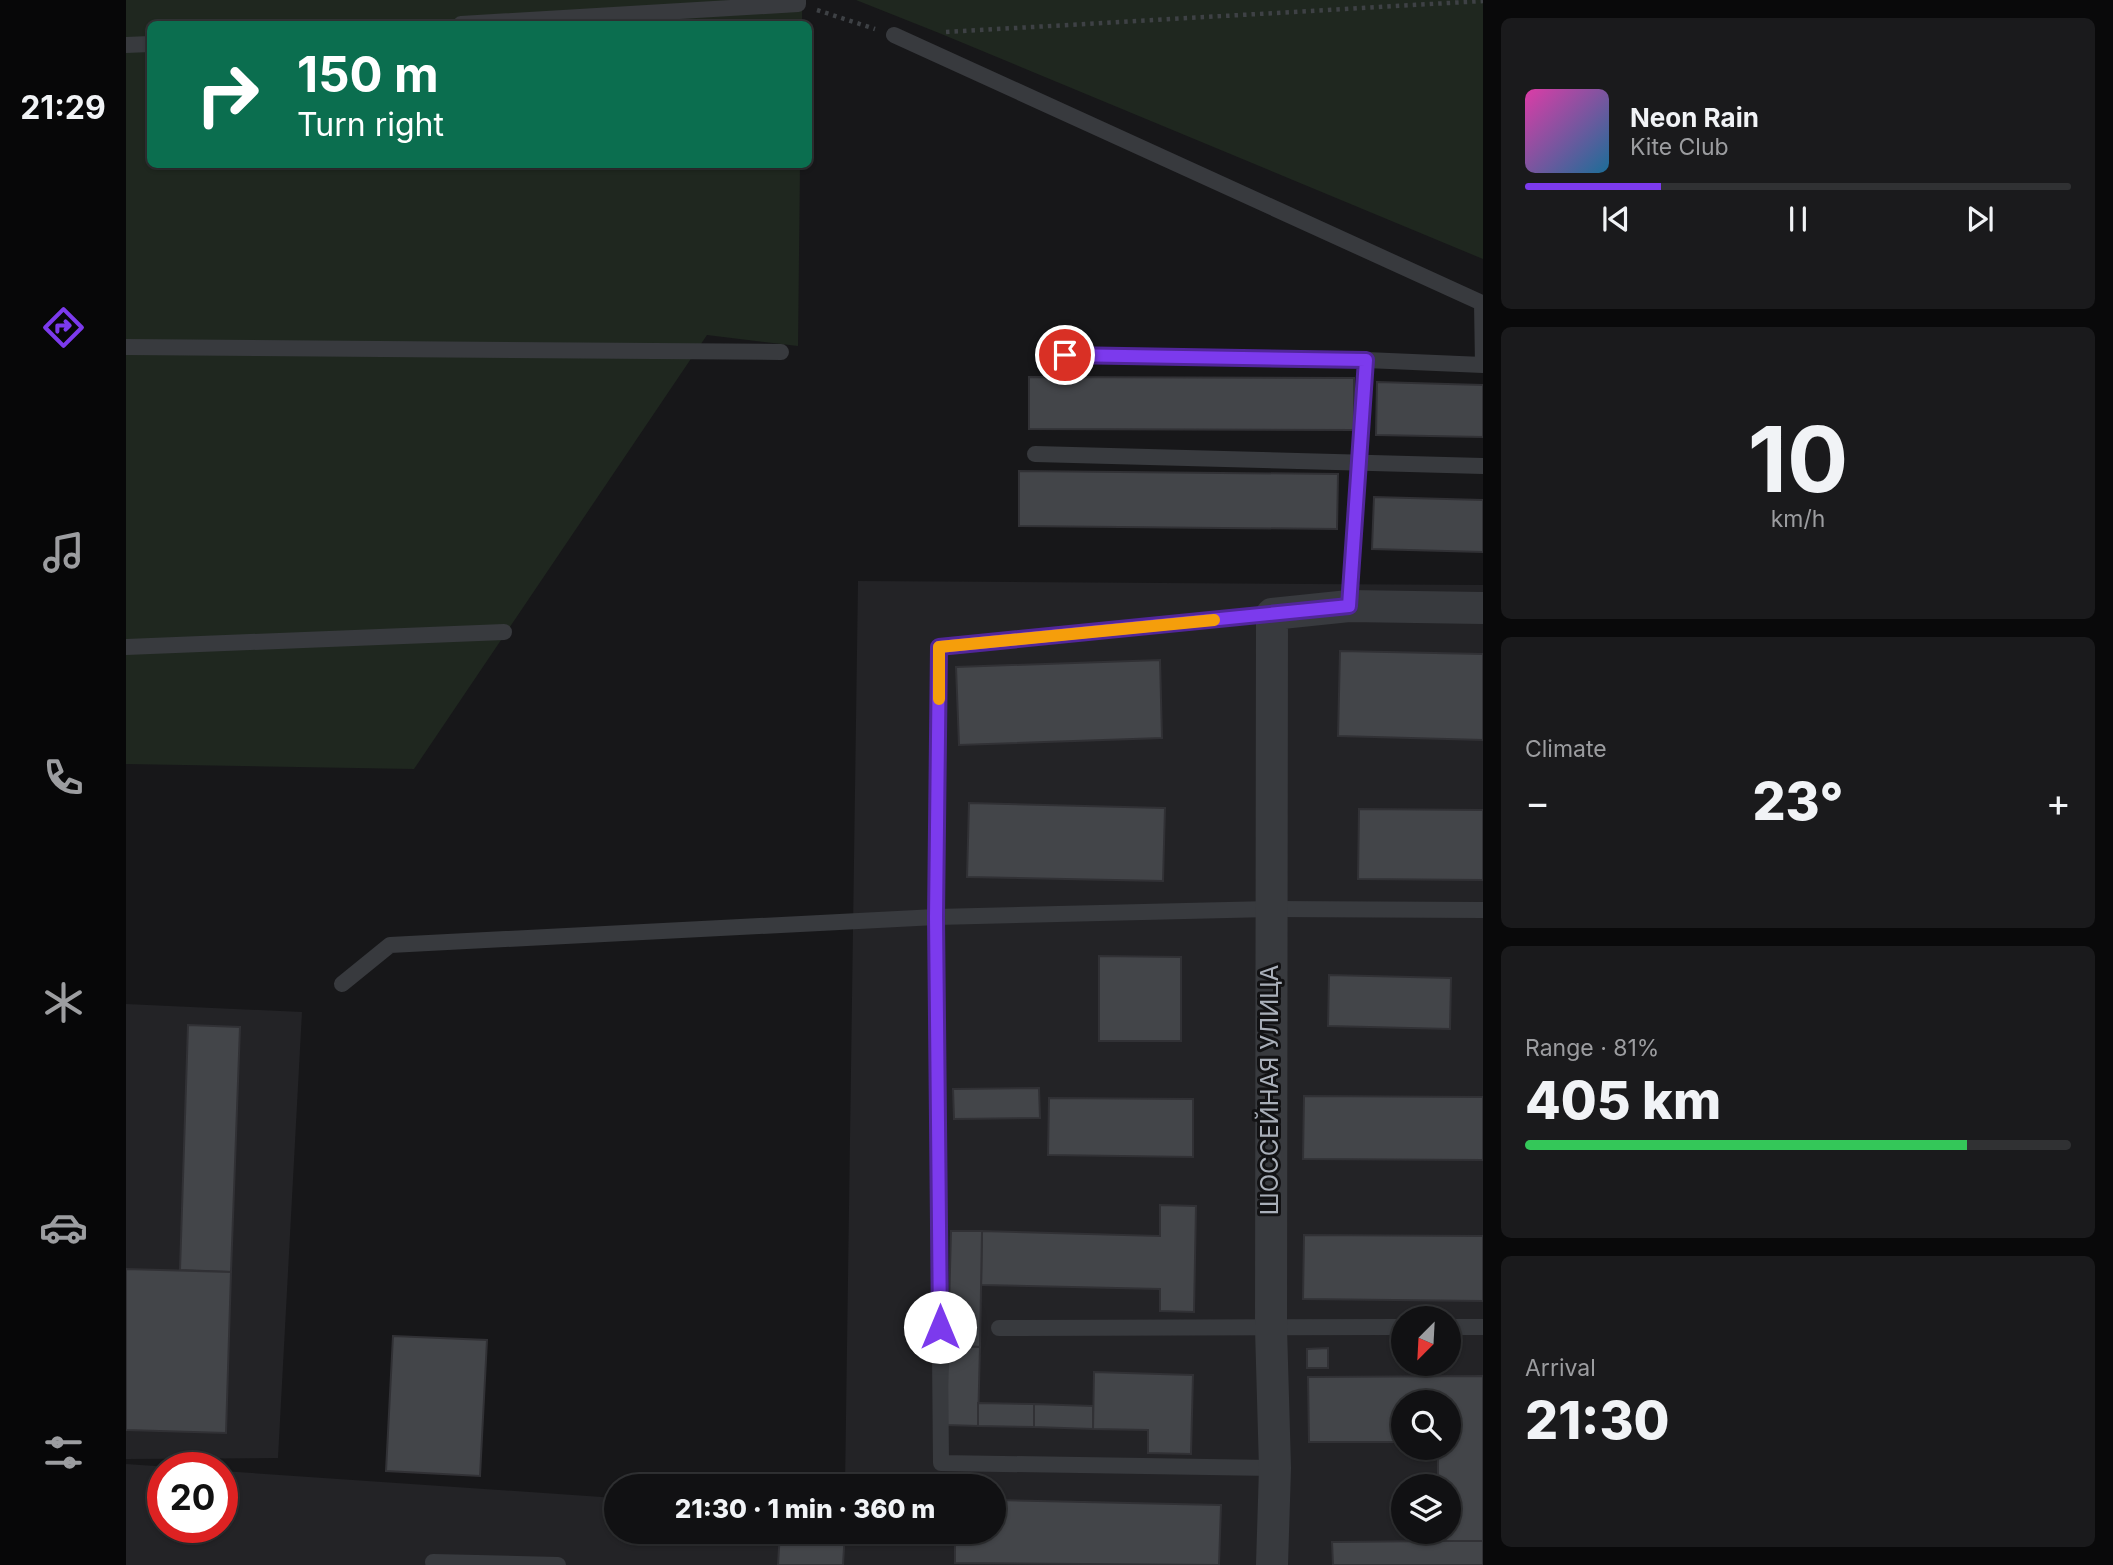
<!DOCTYPE html>
<meta charset="utf-8">
<style>
:root{--surface:#111113;--page:#1a1a1c;--text:#f1f3f6;--muted:#9c9da0;--line:#303133;--accent:#7c3aed}
body{margin:0;font-family:Inter,sans-serif;background:var(--page);color:var(--text);height:100vh;display:flex;flex-direction:column;font-size:26px;white-space:nowrap}
*{box-sizing:border-box;margin:0}
p{font-size:23px;color:var(--muted)}
.icon{flex:none;width:38px;height:38px;fill:none;stroke:currentColor;stroke-width:2;stroke-linecap:round;stroke-linejoin:round}
.map{position:relative;flex:1;overflow:hidden}
.details{display:flex;flex-direction:column;gap:18px;padding:18px;background:#09090a;width:630px}
.details>*{flex:none}
.hud{position:absolute;left:21px;top:21px;width:665px;height:147px;border-radius:10px;box-shadow:0 2px 5px #0004,0 0 0 2px var(--line);background:#0b6e4f;color:#fff;overflow:hidden}
.needle{width:46px;rotate:204deg}
.controls{position:absolute;left:1265px;top:1306px;display:grid;gap:14px}
.controls a{display:grid;place-items:center;width:70px;height:70px;border-radius:50%;background:var(--surface);box-shadow:0 2px 5px #0004,0 0 0 2px var(--line);font-size:35px}
.speed{position:absolute;left:21px;top:1452px;display:flex;gap:14px;font-size:35px;font-weight:700;text-align:center}
.speed>*{display:grid;place-content:center;width:91px;height:91px;border-radius:50%;background:var(--surface);box-shadow:0 2px 5px #0004,0 0 0 2px var(--line);line-height:1}
.speed .limit{border:10px solid #d22;background:#fff;color:#111}
.pin{position:absolute;display:grid;place-items:center;width:60px;height:60px;color:#fff;margin:-30px;border:4px solid #fff;border-radius:50%;box-shadow:0 2px 7px #0007}
.me{position:absolute;width:77px;margin:-38px;rotate:0deg;stroke-linejoin:round;filter:drop-shadow(0 0 5px #0008)}
.turn{display:flex;align-items:center;gap:24px;height:147px;padding:0 35px;font-size:32px}
.turn .icon{width:91px;height:91px;stroke-width:2.5}
.turn b{display:block;font-size:49px;line-height:60px}
.big{font-size:52px;font-weight:800;line-height:1.1}
.details .tile{flex:1;display:flex;flex-direction:column;justify-content:center;gap:10px;min-width:0;padding:0 24px;border-radius:10px;background:var(--page)}
.details .dial{align-items:center;gap:0}
.dial b{font-size:91px;line-height:1}
.song{display:flex;align-items:center;gap:21px}
.cover{width:84px;height:84px;border-radius:10px;background:linear-gradient(135deg,hsl(320 70% 55%),hsl(200 70% 35%))}
.played{height:7px;border-radius:4px;background:linear-gradient(90deg,var(--accent) 25%,var(--line) 25%)}
.keys{display:flex;justify-content:space-around;direction:ltr}
.heat{display:flex;justify-content:space-between;align-items:center;font-size:38px;direction:ltr}
.charge{height:10px;border-radius:5px;background:linear-gradient(90deg,#34c759 81%,var(--line) 0)}
.trip{position:absolute;left:478px;top:1474px;width:402px;height:70px;border-radius:35px;background:var(--surface);box-shadow:0 2px 5px #0004,0 0 0 2px var(--line);font-weight:800;line-height:70px;text-align:center}
main{display:flex;flex:1;min-height:0}
.tabs{display:flex;flex-direction:column;width:126px;justify-content:space-around;align-items:center;background:#070708;color:var(--muted)}
.tabs .icon{width:49px;height:49px}
.tabs .current{color:var(--accent)}
.tabs b{font-size:32px;color:var(--text)}
.map>svg:first-child{display:block}
</style>
<main>
<nav class="tabs">
<b>21:29</b>
<svg class="icon current" aria-label="directions" viewBox="0 0 24 24"><path d="M12 3l9 9-9 9-9-9zM9 14v-3h6M13 9l2 2-2 2"/></svg>
<svg class="icon" aria-label="music" viewBox="0 0 24 24"><path d="M9 18V5l10-2v13"/><circle cx="6" cy="18" r="3"/><circle cx="16" cy="16" r="3"/></svg>
<svg class="icon" aria-label="phone" viewBox="0 0 24 24"><path d="M5 4h4l2 5-3 2q2 4 5 5l2-3 5 2v4C11 20 4 13 5 4z"/></svg>
<svg class="icon" aria-label="climate" viewBox="0 0 24 24"><path d="M12 3v18M4 7l16 10M4 17L20 7"/></svg>
<svg class="icon" aria-label="car" viewBox="0 0 24 24"><path d="M5 17H2v-5l4-1 3-4h7l3 4 3 1v5h-3M9 17h6M6 11h13"/><circle cx="7" cy="17" r="2"/><circle cx="17" cy="17" r="2"/></svg>
<svg class="icon" aria-label="filters" viewBox="0 0 24 24"><path d="M4 7h16M4 17h16"/><circle cx="9" cy="7" r="2"/><circle cx="15" cy="17" r="2"/></svg>
</nav>
<div class="map">
<svg width="1357" height="1565" viewBox="0 0 1357 1565">
<rect width="100%" height="100%" fill="#171719"/>
<g fill="#232326" fill-rule="evenodd">
<path d="M 732,581 L 1357,585 L 1357,1565 L 0,1565 L 0,1464 L 58,1468 L 37,1468 L 37,1528 L 96,1528 L 96,1471 L 490,1498 L 490,1531 L 868,1531 L 868,1486 L 719,1486 ZM 1278,1318 L 1323,1318 L 1323,1363 L 1278,1363 ZM 1278,1402 L 1323,1402 L 1323,1447 L 1278,1447 ZM 1278,1486 L 1323,1486 L 1323,1531 L 1278,1531 Z"/>
<polygon points="0,1004 176,1012 152,1458 0,1459"/>
</g>
<g fill="#1f271f">
<polygon points="0,0 676,0 676,24 24,24 24,164 674,165 672,346 581,335 288,769 0,764"/>
<polygon points="730,0 1357,0 1357,259 813,33"/>
</g>
<g fill="#434549" stroke="#313135" stroke-width="2">
<polygon points="903,377 1228,378 1228,430 903,429"/>
<polygon points="1251,382 1357,385 1357,437 1250,435"/>
<polygon points="893,471 1212,474 1211,529 893,526"/>
<polygon points="1248,497 1357,500 1357,552 1246,549"/>
<polygon points="1214,651 1357,654 1357,740 1212,736"/>
<polygon points="1034,660 1036,738 833,745 830,667"/>
<polygon points="843,803 1039,808 1037,881 841,877"/>
<polygon points="1233,809 1357,810 1357,880 1232,879"/>
<polygon points="973,956 1055,957 1055,1041 973,1041"/>
<polygon points="1203,975 1325,978 1324,1029 1202,1026"/>
<polygon points="62,1025 114,1027 105,1272 54,1270"/>
<polygon points="913,1088 914,1118 828,1119 827,1089"/>
<polygon points="1178,1096 1357,1097 1357,1160 1177,1159"/>
<polygon points="923,1098 1067,1099 1067,1157 922,1155"/>
<polygon points="1034,1205 1070,1206 1068,1312 1034,1311 1034,1289 855,1285 856,1231 1034,1236"/>
<polygon points="825,1231 856,1231 854,1347 822,1346"/>
<polygon points="1178,1235 1357,1236 1357,1301 1177,1299"/>
<polygon points="0,1269 105,1272 100,1433 0,1430"/>
<polygon points="267,1336 361,1340 354,1476 260,1471"/>
<polygon points="822,1346 854,1347 852,1426 820,1425"/>
<polygon points="1202,1348 1202,1368 1181,1368 1181,1349"/>
<polygon points="968,1372 1067,1375 1065,1454 1022,1453 1022,1430 967,1429"/>
<polygon points="1357,1376 1357,1541 1312,1541 1312,1531 1323,1531 1323,1486 1312,1486 1312,1447 1323,1447 1323,1402 1278,1402 1278,1442 1183,1442 1182,1377"/>
<polygon points="852,1403 908,1404 908,1427 852,1426"/>
<polygon points="908,1404 967,1406 967,1429 908,1427"/>
<polygon points="868,1500 1095,1505 1093,1565 829,1563 829,1531 868,1531"/>
<polygon points="654,1531 719,1531 717,1565 652,1565"/>
<polygon points="1312,1541 1357,1541 1357,1565 1207,1565 1206,1542"/>
</g>
<g fill="none" stroke-linecap="round" stroke-linejoin="round">
<g stroke="#3e4145" stroke-width="4.5" stroke-dasharray="3.5 5" stroke-linecap="butt">
<polyline points="691,10 749,29"/>
<polyline points="820,32 1357,1"/>
</g>
<g stroke="#383a3e" stroke-width="16">
<polyline points="335,24 672,4 672,0"/>
<polyline points="768,35 1356,303 1357,365 1240,360"/>
<polyline points="0,45 24,44"/>
<polyline points="0,347 655,352"/>
<polyline points="939,355 1240,360 1223,606"/>
<polyline points="909,454 1357,466"/>
<polyline points="0,647 378,632"/>
<polyline points="216,984 264,945 810,917 813,647 1146,614"/>
<polyline points="1323,1327 1357,1327"/>
<polyline points="873,1328 1278,1327"/>
<polyline points="1149,1468 815,1463 810,917 1144,909 1357,910"/>
<polyline points="307,1562 432,1565"/>
</g>
<polyline stroke="#383a3e" stroke-width="32" points="1146,1565 1149,1468 1145,1328 1146,614 1223,606 1357,608"/>
</g>
<g fill="none" stroke-linecap="round" stroke-linejoin="round">
<defs>
<polyline id="route" points="814,1327 810,917 813,647 1223,606 1240,360 939,355"/>
</defs>
<use href="#route" stroke="#51269a" stroke-width="18"/>
<use href="#route" stroke="#7c3aed" stroke-width="12"/>
<polyline stroke="#f59e0b" stroke-width="12" points="813,699 813,647 1088,620"/>
</g>
<g text-anchor="middle" stroke-width="6" stroke-linejoin="round" paint-order="stroke">
<g font-size="24" fill="#a9afb9" stroke="#121214">
<text transform="translate(1144 1090) rotate(-90)" y="8">ШОССЕЙНАЯ УЛИЦА</text>
</g>
</g>
</svg>
<div class="controls">
<a><svg class="needle" viewBox="-14 -14 28 28"><path d="M0-13l5 13h-10z" fill="#e53935"/><path d="M0 13l5-13h-10z" fill="#9c9da0"/></svg></a>
<a><svg class="icon" aria-label="search" viewBox="0 0 24 24"><circle cx="10" cy="10" r="6"/><path d="M15 15l6 6"/></svg></a>
<a><svg class="icon" aria-label="layers" viewBox="0 0 24 24"><path d="M12 4l9 5-9 5-9-5zM3 14l9 5 9-5"/></svg></a>
</div>
<div class="speed"><div class="limit">20</div></div>
<div class="pin" style="left:939px;top:355px;background:#d93025"><svg class="icon" aria-label="arrive" viewBox="0 0 24 24"><path d="M6 21V4h12l-3 4 3 4H6"/></svg></div>
<svg class="me" style="left:814px;top:1327px" viewBox="-20 -20 40 40"><circle r="19" fill="#fff"/><path d="M0-13L10 11 0 6-10 11z" fill="#7c3aed"/></svg>
<div class="trip">21:30 · 1 min · 360 m</div>
<div class="hud">
<div class="turn"><svg class="icon" aria-label="right" viewBox="0 0 24 24"><path d="M7 20v-9h11M14 6l5 5-5 5"/></svg><div><b>150 m</b>Turn right</div></div>
</div>
</div>
<section class="details">
<div class="tile">
<div class="song"><i class="cover"></i><div><b>Neon Rain</b><p>Kite Club</p></div></div>
<div class="played"></div>
<div class="keys"><svg class="icon" aria-label="previous" viewBox="0 0 24 24"><path d="M18 5L8 12l10 7zM5 5v14"/></svg><svg class="icon" aria-label="pause" viewBox="0 0 24 24"><path d="M8 5v14M16 5v14"/></svg><svg class="icon" aria-label="next" viewBox="0 0 24 24"><path d="M6 5l10 7-10 7zM19 5v14"/></svg></div>
</div>
<div class="tile dial"><b>10</b><p>km/h</p></div>
<div class="tile"><p>Climate</p>
<div class="heat"><a>−</a><b class="big">23°</b><a>+</a></div>
</div>
<div class="tile"><p>Range · 81%</p><b class="big">405 km</b><div class="charge"></div></div>
<div class="tile"><p>Arrival</p><b class="big">21:30</b></div>
</section>
</main>
